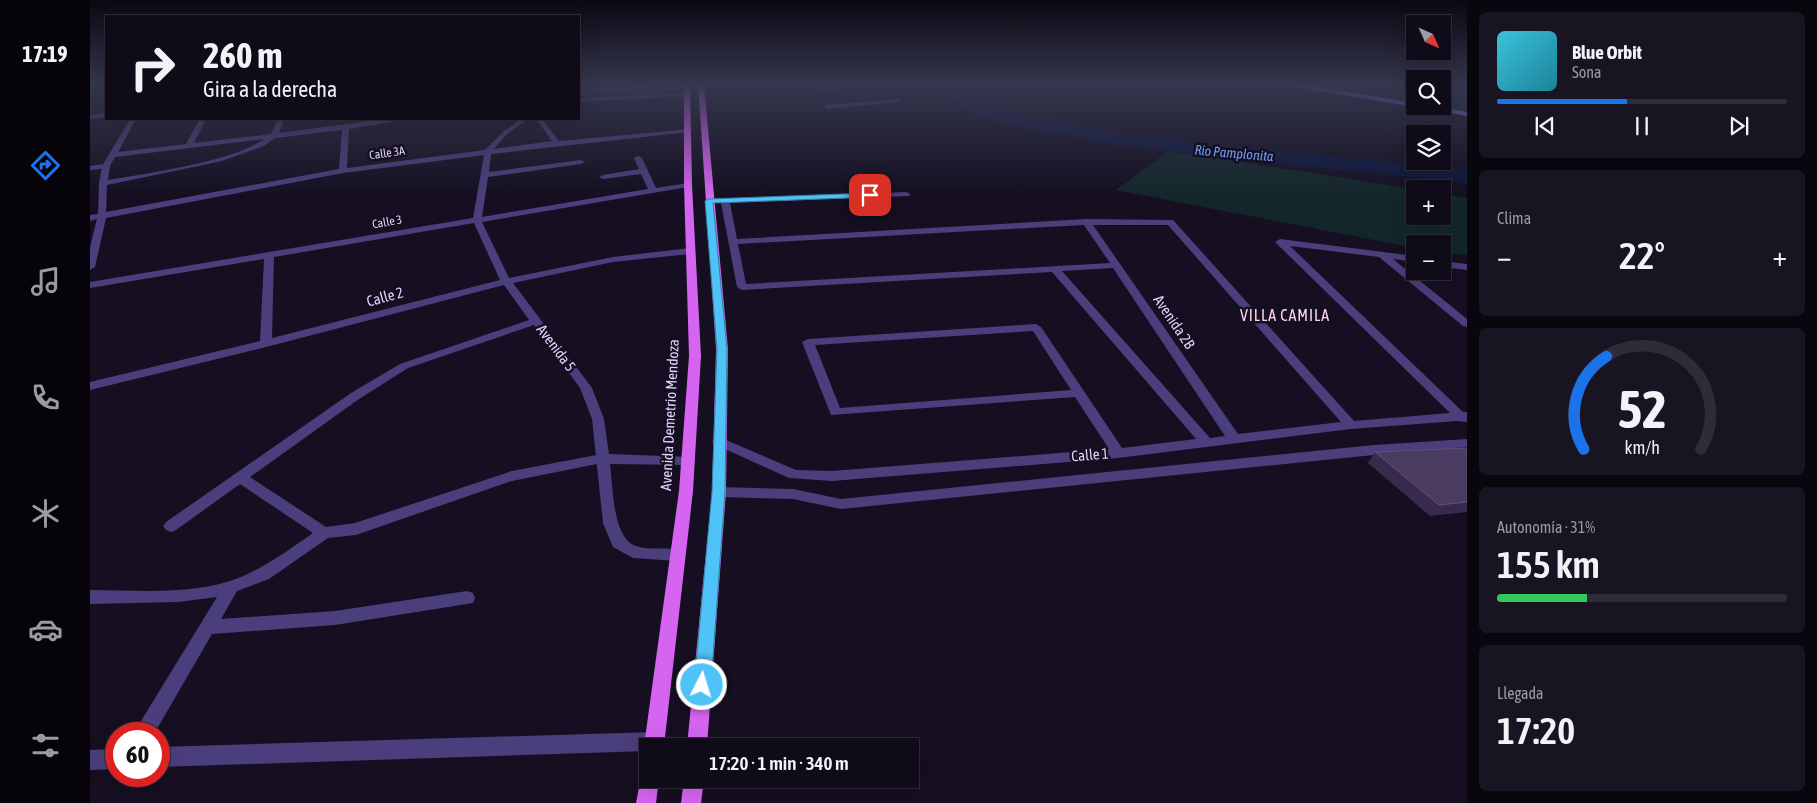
<!DOCTYPE html>
<html lang="es">
<meta charset="utf-8">
<style>
:root{--surface:#100b19;--page:#191422;--text:#f1f3f6;--muted:#9c9ba2;--line:#302b38;--accent:#1a73e8}
body{margin:0;font-family:"Asap Condensed",sans-serif;background:var(--page);color:var(--text);height:100vh;display:flex;flex-direction:column;font-size:19px;white-space:nowrap}
*{box-sizing:border-box;margin:0}
p{font-size:16px;color:var(--muted)}
.icon{flex:none;width:28px;height:28px;fill:none;stroke:currentColor;stroke-width:2;stroke-linecap:round;stroke-linejoin:round}
.map{position:relative;flex:1;overflow:hidden}
.panel{display:flex;flex-direction:column;gap:12px;padding:12px;background:#09060e;width:350px}
.panel>*{flex:none}
.top-card{position:absolute;left:15px;top:15px;width:475px;height:105px;border-radius:0px;box-shadow:0 5px 20px #0002,0 0 0 1px var(--line);background:#100b19;color:var(--text);overflow:hidden}
.needle{width:32px;rotate:135deg}
.tools{position:absolute;left:1316px;top:15px;display:grid;gap:10px}
.tools a{display:grid;place-items:center;width:45px;height:45px;border-radius:0px;background:var(--surface);box-shadow:0 5px 20px #0002,0 0 0 1px var(--line);font-size:25px}
.speed{position:absolute;left:15px;top:722px;display:flex;gap:10px;font-size:25px;font-weight:700;text-align:center}
.speed>*{display:grid;place-content:center;width:65px;height:65px;border-radius:50%;background:var(--surface);box-shadow:0 5px 20px #0002,0 0 0 1px var(--line);line-height:1}
.speed .limit{border:8px solid #d22;background:#fff;color:#111}
.pin{position:absolute;display:grid;place-items:center;width:42px;height:42px;color:#fff;margin:-21px;border-radius:10px;box-shadow:0 2px 8px #0006}
.me{position:absolute;width:55px;margin:-28px;rotate:5deg;stroke-linejoin:round;filter:drop-shadow(0 0 4px #0008)}
.turn{display:flex;align-items:center;gap:18px;height:105px;padding:0 15px;font-size:22px}
.turn .icon{width:65px;height:65px;stroke-width:2.5}
.turn b{display:block;font-size:35px;line-height:42px}
.big{font-size:38px;font-weight:600;line-height:1.1}
.panel .card{flex:1;display:flex;flex-direction:column;justify-content:center;gap:8px;min-width:0;padding:0 18px;border-radius:8px;background:var(--page)}
.panel .dial{align-items:center;gap:0}
.dial svg{height:130px;overflow:visible;fill:none;stroke:var(--line);stroke-width:7;stroke-linecap:round;text-anchor:middle}
.dial text{fill:var(--text);stroke:none}
.song{display:flex;align-items:center;gap:15px}
.cover{width:60px;height:60px;border-radius:8px;background:linear-gradient(135deg,hsl(190 70% 55%),hsl(190 70% 35%))}
.played{height:5px;border-radius:2px;background:linear-gradient(90deg,var(--accent) 45%,var(--line) 45%)}
.keys{display:flex;justify-content:space-around;direction:ltr}
.heat{display:flex;justify-content:space-between;align-items:center;font-size:28px;direction:ltr}
.charge{height:8px;border-radius:4px;background:linear-gradient(90deg,#34c759 31%,var(--line) 0)}
.trip{position:absolute;left:549px;top:738px;width:280px;height:50px;border-radius:0px;background:var(--surface);box-shadow:0 5px 20px #0002,0 0 0 1px var(--line);font-weight:600;line-height:50px;text-align:center}
main{display:flex;flex:1;min-height:0}
.tab-bar{display:flex;flex-direction:column;width:90px;justify-content:space-around;align-items:center;background:#06040a;color:var(--muted)}
.tab-bar .icon{width:35px;height:35px}
.tab-bar .active{color:var(--accent)}
.tab-bar b{font-size:22px;color:var(--text)}
.map>svg:first-child{display:block}
</style>
<main>
<nav class="tab-bar">
<b>17:19</b>
<svg class="icon active" aria-label="directions" viewBox="0 0 24 24"><path d="M12 3l9 9-9 9-9-9zM9 14v-3h6M13 9l2 2-2 2"/></svg>
<svg class="icon" aria-label="music" viewBox="0 0 24 24"><path d="M9 18V5l10-2v13"/><circle cx="6" cy="18" r="3"/><circle cx="16" cy="16" r="3"/></svg>
<svg class="icon" aria-label="phone" viewBox="0 0 24 24"><path d="M5 4h4l2 5-3 2q2 4 5 5l2-3 5 2v4C11 20 4 13 5 4z"/></svg>
<svg class="icon" aria-label="climate" viewBox="0 0 24 24"><path d="M12 3v18M4 7l16 10M4 17L20 7"/></svg>
<svg class="icon" aria-label="car" viewBox="0 0 24 24"><path d="M5 17H2v-5l4-1 3-4h7l3 4 3 1v5h-3M9 17h6M6 11h13"/><circle cx="7" cy="17" r="2"/><circle cx="17" cy="17" r="2"/></svg>
<svg class="icon" aria-label="filters" viewBox="0 0 24 24"><path d="M4 7h16M4 17h16"/><circle cx="9" cy="7" r="2"/><circle cx="15" cy="17" r="2"/></svg>
</nav>
<div class="map">
<svg width="1377" height="803" viewBox="0 0 1377 803">
<rect width="100%" height="100%" fill="#150f21"/>
<g fill="#13272a">
<polygon points="1205,84 1275,84 1325,91 1325,104"/>
<polygon points="1353,95 1377,99 1377,113 1339,106 1352,106"/>
<polygon points="1079,151 1325,189 1325,216 1352,216 1353,194 1377,198 1377,255 1353,253 1352,244 1325,244 1325,248 1026,190"/>
</g>
<g fill="none" stroke-linecap="round" stroke-linejoin="round">
<path fill="#0e163b" fill-rule="evenodd" d="M 855,84 L 872,84 L 887,99 L 913,110 L 1032,134 L 1377,170 L 1377,184 C 1243,166 1108,162 975,135 C 943,129 905,125 877,109 C 867,103 859,93 855,84 Z"/>
<g fill="#4b3e7c" fill-rule="evenodd">
<polygon points="16,164 19,164 19,168 0,170 0,166"/>
<polygon points="512,454 517,456 519,459 517,462 422,481 417,479 415,476 417,473 422,471"/>
</g>
<g fill="#4b3e7c" fill-rule="evenodd">
<polygon points="770,84 789,84 728,91 725,89"/>
<polygon points="599,93 597,96 489,102 489,98"/>
<polygon points="810,99 808,102 737,109 734,107 737,105"/>
<polygon points="16,113 16,117 0,119 0,115"/>
<path d="M 40,119 L 46,119 L 28,152 L 96,144 L 110,119 L 116,119 L 104,143 L 181,134 L 188,119 L 194,119 L 189,133 L 295,119 L 309,119 L 306,121 L 259,129 L 257,168 L 395,150 L 413,132 L 431,119 L 438,119 L 417,134 L 404,149 L 462,141 L 446,119 L 452,119 L 469,141 L 601,129 L 603,130 L 599,132 L 401,154 L 399,172 L 491,160 L 495,162 L 491,164 L 398,177 L 392,217 L 558,189 L 551,174 L 513,179 L 509,177 L 513,175 L 549,169 L 544,158 L 548,156 L 552,158 L 566,188 L 598,183 L 602,185 L 598,187 L 392,222 L 419,278 L 523,257 L 600,248 L 605,251 L 600,254 L 523,262 L 423,283 L 502,388 L 514,419 L 519,454 L 603,457 L 605,460 L 603,463 L 598,465 L 520,464 C 523,485 522,538 546,546 C 560,551 578,546 593,551 L 595,555 L 593,559 L 587,561 L 543,558 L 523,547 L 513,523 L 502,419 L 490,388 L 444,325 L 318,368 L 269,399 L 160,477 L 236,527 L 265,523 L 422,471 L 427,473 L 429,476 L 427,479 L 266,535 L 238,538 L 179,579 L 147,591 L 131,619 L 245,611 L 377,591 L 383,593 L 385,598 L 383,603 L 245,625 L 122,634 L 64,734 L 43,734 L 127,597 L 88,602 L 0,604 L 0,590 C 49,590 105,596 151,577 C 177,566 200,549 223,533 L 150,484 L 86,530 L 81,532 L 76,530 L 73,526 L 76,522 L 261,393 L 310,364 L 439,320 L 414,285 L 180,346 L 0,390 L 0,382 L 170,341 L 174,259 L 0,288 L 0,282 L 383,218 L 394,155 L 253,173 L 16,218 L 5,267 L 0,270 L 0,247 L 7,219 L 0,221 L 0,215 L 8,214 L 9,183 L 12,166 ZM 252,130 L 249,169 L 16,212 L 17,185 L 132,161 L 174,146 L 185,138 ZM 174,139 C 142,162 58,173 18,180 L 20,166 L 25,157 ZM 384,223 L 410,280 L 182,338 L 184,257 Z"/>
<path d="M 816,192 L 820,194 L 819,196 L 640,203 L 647,239 L 997,219 L 1083,220 L 1264,421 L 1360,413 L 1185,242 L 1190,239 L 1325,256 L 1325,262 L 1303,259 L 1377,319 L 1377,327 L 1373,326 L 1289,257 L 1200,246 L 1373,412 L 1377,412 L 1377,422 L 1367,421 L 1261,429 L 1028,458 L 742,481 L 699,478 L 624,444 L 622,441 L 629,437 L 706,470 L 742,471 L 1019,449 L 985,397 L 741,415 L 712,342 L 718,339 L 946,324 L 951,327 L 1032,448 L 1106,439 L 962,272 L 652,290 L 647,287 L 631,203 L 626,203 L 626,199 ZM 994,225 L 1020,263 L 656,284 L 648,244 ZM 1003,225 L 1078,225 L 1251,422 L 1148,434 ZM 1023,268 L 1135,436 L 1120,438 L 972,271 ZM 943,331 L 981,390 L 750,408 L 725,345 Z"/>
<polygon points="1352,261 1377,264 1377,270 1352,267"/>
<polygon points="1377,439 1377,447 1284,455 751,509 703,499 629,497 624,496 622,492 624,488 629,487 703,489 751,499 1284,445"/>
<polygon points="564,732 571,734 574,741 571,746 558,746 558,751 69,767 69,747"/>
<polygon points="26,749 26,769 0,770 0,750"/>
</g>
<g fill="#8c72f3" fill-rule="evenodd">
<polygon points="1197,84 1208,84 1325,103 1325,106 1327,106 1325,107 1200,86"/>
<polygon points="1328,106 1344,106 1377,112 1377,116"/>
</g>
<g fill="#d564f1" fill-rule="evenodd">
<polygon points="594,84 600,84 602,185 611,356 603,491 574,746 558,746 558,753 554,746 589,491 599,356 594,185"/>
<polygon points="608,84 614,84 638,349 636,492 617,746 597,746 622,492 626,349"/>
<polygon points="558,770 558,779 569,779 566,803 546,803 552,772"/>
<polygon points="594,779 614,779 611,803 591,803"/>
</g>
</g>
<g fill="#372a4d">
<polygon points="489,84 588,84 589,92 489,96"/>
<polygon points="1295,84 1325,84 1325,90 1295,86"/>
<polygon points="1352,84 1377,84 1377,98 1352,94"/>
<polygon points="1377,448 1377,512 1340,516 1278,463 1285,452"/>
</g>
<g fill="#493c60" stroke="#605478">
<polygon points="489,84 588,84 588,86 489,90"/>
<polygon points="1352,84 1377,84 1377,90 1352,87"/>
<polygon points="1377,448 1377,502 1349,505 1285,452"/>
</g>
<linearGradient id="sky" x2="0" y2="1"><stop stop-color="#0c0812"/><stop offset="0.43" stop-color="#35374e"/><stop offset="1" stop-color="#35374e" stop-opacity="0"/></linearGradient>
<rect width="1377" height="196" fill="url(#sky)"/>
<polygon fill="#4fc3f7" stroke="#337fa1" points="780,193 783,194 783,197 623,203 637,349 635,492 621,685 618,691 612,693 607,691 604,685 622,492 627,349 615,201 618,199"/>
<g text-anchor="middle" stroke-width="5" stroke-linejoin="round" paint-order="stroke">
<g font-size="12" fill="#dfd3fb" stroke="#150f21">
<text transform="translate(297 153) rotate(-8)" y="4">Calle 3A</text>
<text transform="translate(297 222) rotate(-10)" y="4">Calle 3</text>
</g>
<g font-size="14" font-style="italic" fill="#6a9cf2" stroke="#150f21">
<text transform="translate(1144 153) rotate(5)" y="5">Río Pamplonita</text>
</g>
<g font-size="15" fill="#dfd3fb" stroke="#150f21">
<text transform="translate(295 297) rotate(-15)" y="5">Calle 2</text>
<text transform="translate(1084 322) rotate(56)" y="5">Avenida 2B</text>
<text transform="translate(466 348) rotate(53)" y="5">Avenida 5</text>
<text transform="translate(580 415) rotate(-87)" y="5">Avenida Demetrio Mendoza</text>
<text transform="translate(1000 455) rotate(-5)" y="5">Calle 1</text>
</g>
<g font-size="16" letter-spacing="1" fill="#fbd5e7" stroke="#150f21">
<text x="1195" y="321">VILLA CAMILA</text>
</g>
</g>
</svg>
<div class="tools">
<a><svg class="needle" viewBox="-14 -14 28 28"><path d="M0-13l5 13h-10z" fill="#e53935"/><path d="M0 13l5-13h-10z" fill="#9c9ba2"/></svg></a>
<a><svg class="icon" aria-label="search" viewBox="0 0 24 24"><circle cx="10" cy="10" r="6"/><path d="M15 15l6 6"/></svg></a>
<a><svg class="icon" aria-label="layers" viewBox="0 0 24 24"><path d="M12 4l9 5-9 5-9-5zM3 14l9 5 9-5"/></svg></a>
<a>+</a>
<a>−</a>
</div>
<div class="speed"><div class="limit">60</div></div>
<div class="pin" style="left:780px;top:195px;background:#d93025"><svg class="icon" aria-label="arrive" viewBox="0 0 24 24"><path d="M6 21V4h12l-3 4 3 4H6"/></svg></div>
<svg class="me" style="left:612px;top:685px" viewBox="-20 -20 40 40"><circle r="17" fill="#4fc3f7" stroke="#fff" stroke-width="3"/><path d="M0-11L8 9 0 5-8 9z" fill="#fff"/></svg>
<div class="trip">17:20 · 1 min · 340 m</div>
<div class="top-card">
<div class="turn"><svg class="icon" aria-label="right" viewBox="0 0 24 24"><path d="M7 20v-9h11M14 6l5 5-5 5"/></svg><div><b>260 m</b>Gira a la derecha</div></div>
</div>
</div>
<section class="panel">
<div class="card">
<div class="song"><i class="cover"></i><div><b>Blue Orbit</b><p>Sona</p></div></div>
<div class="played"></div>
<div class="keys"><svg class="icon" aria-label="previous" viewBox="0 0 24 24"><path d="M18 5L8 12l10 7zM5 5v14"/></svg><svg class="icon" aria-label="pause" viewBox="0 0 24 24"><path d="M8 5v14M16 5v14"/></svg><svg class="icon" aria-label="next" viewBox="0 0 24 24"><path d="M6 5l10 7-10 7zM19 5v14"/></svg></div>
</div>
<div class="card"><p>Clima</p>
<div class="heat"><a>−</a><b class="big">22°</b><a>+</a></div>
</div>
<div class="card dial"><svg viewBox="0 0 100 80">
<path d="M14 69A42 42 0 1 1 86 69"/>
<path d="M14 69A42 42 0 0 1 28 12" stroke="#1a73e8"/>
<text x="50" y="56" font-size="32" font-weight="700">52</text>
<text x="50" y="72" font-size="11">km/h</text>
</svg></div>
<div class="card"><p>Autonomía · 31%</p><b class="big">155 km</b><div class="charge"></div></div>
<div class="card"><p>Llegada</p><b class="big">17:20</b></div>
</section>
</main>
